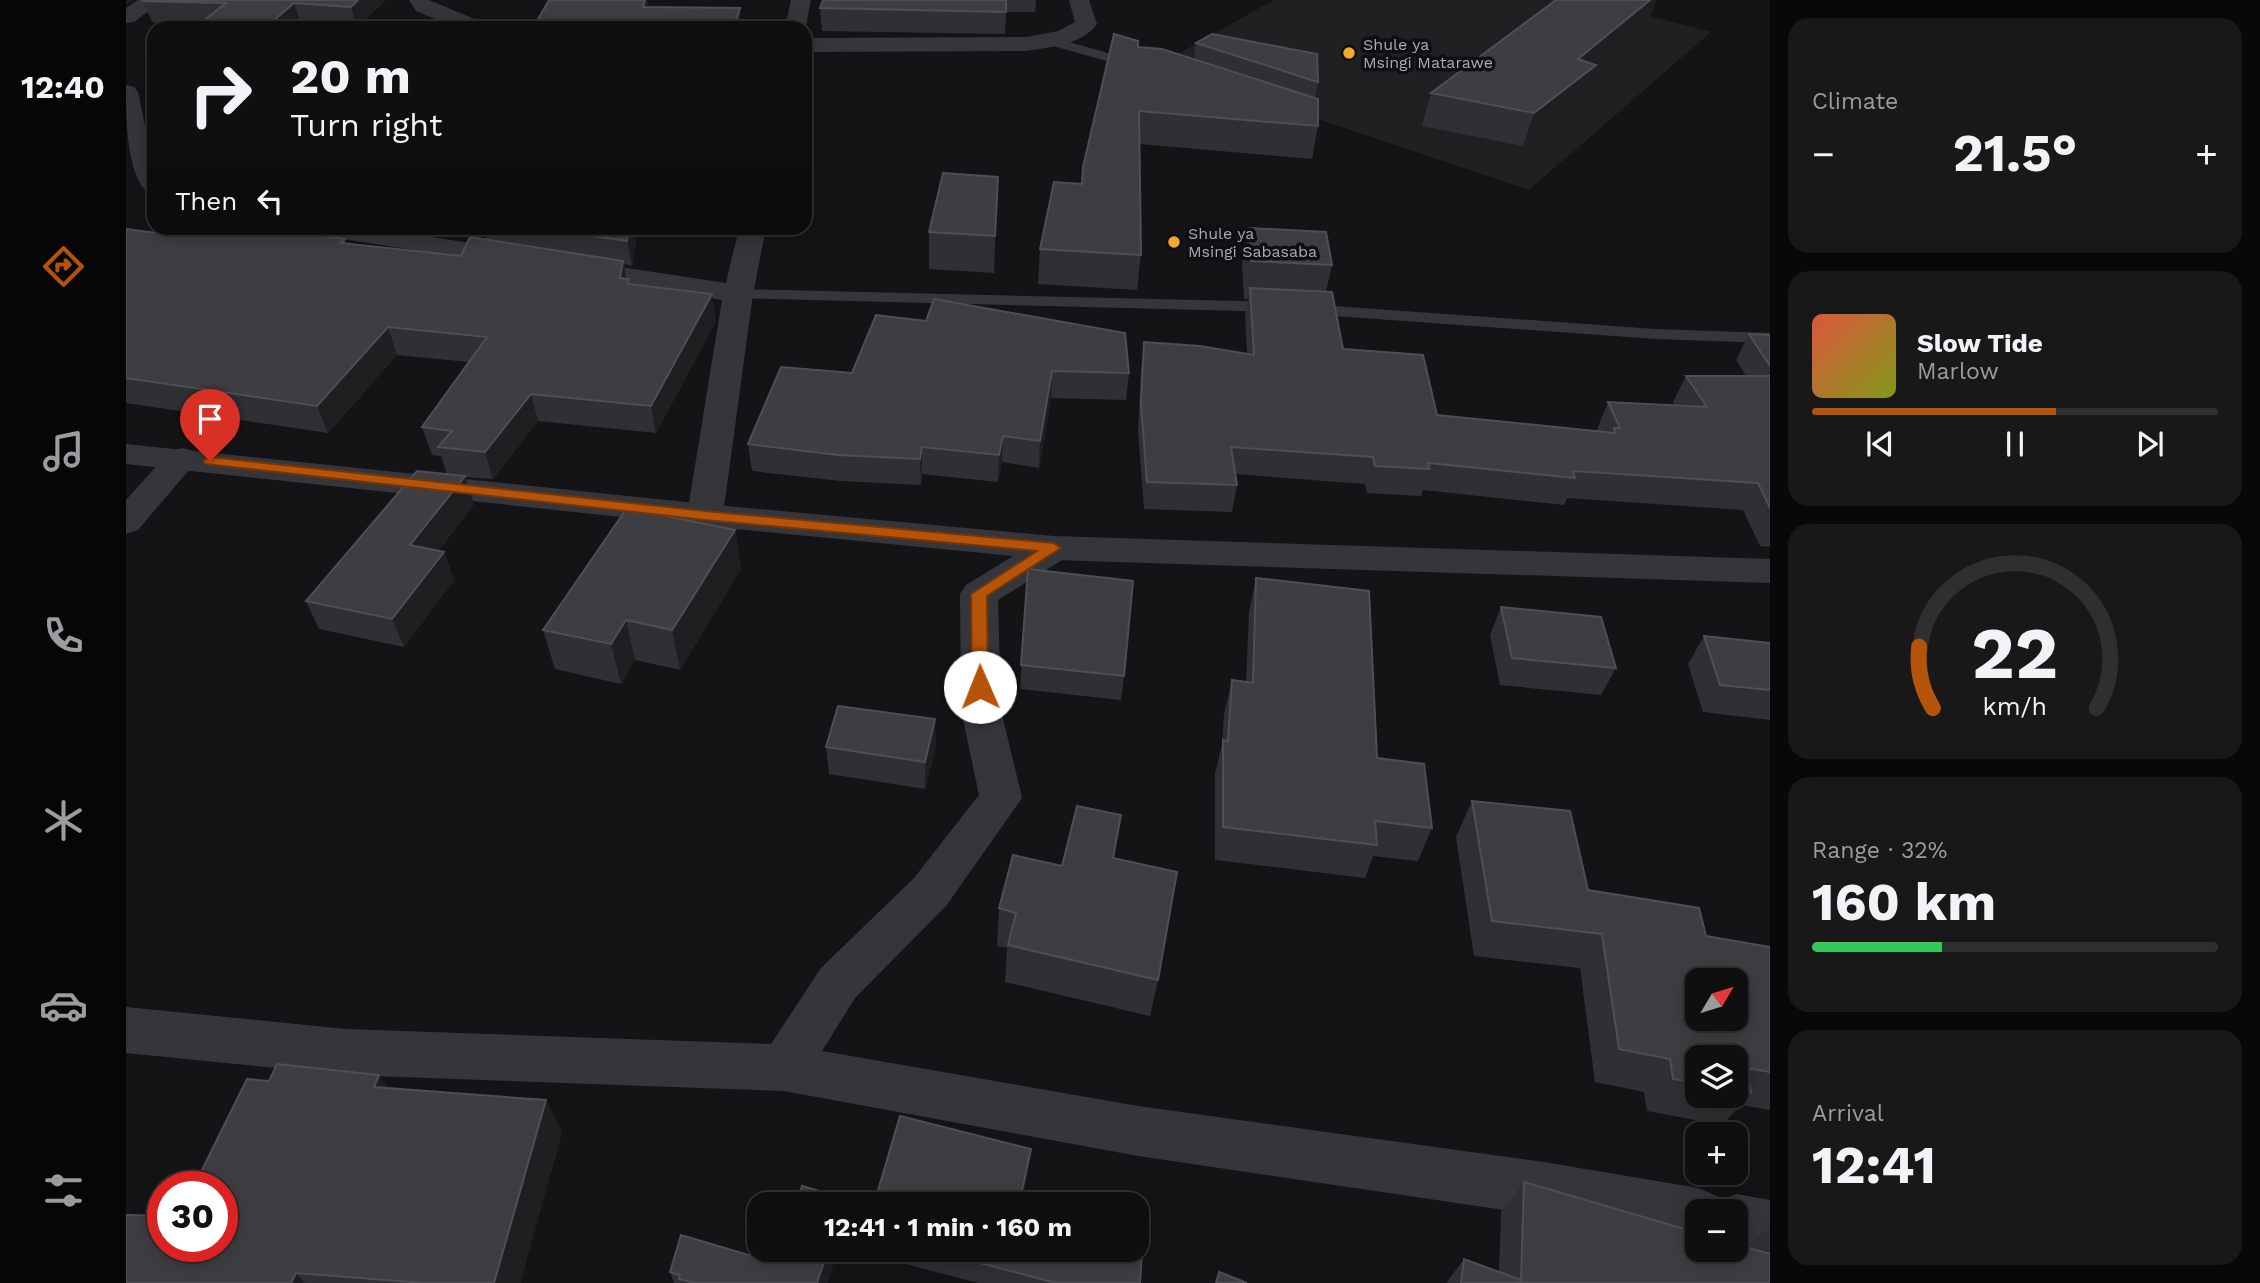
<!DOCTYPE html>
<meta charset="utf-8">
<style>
:root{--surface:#0f0f10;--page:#181819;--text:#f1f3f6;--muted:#9b9c9f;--line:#2f2f30;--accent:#b45309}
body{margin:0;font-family:"Work Sans",sans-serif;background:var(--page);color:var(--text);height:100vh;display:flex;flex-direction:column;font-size:26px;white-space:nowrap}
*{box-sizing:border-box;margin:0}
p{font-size:23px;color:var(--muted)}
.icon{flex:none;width:38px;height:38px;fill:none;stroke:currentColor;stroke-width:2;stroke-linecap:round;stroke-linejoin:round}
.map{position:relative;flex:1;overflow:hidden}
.details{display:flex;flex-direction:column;gap:18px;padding:18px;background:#080809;width:490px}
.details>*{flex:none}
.banner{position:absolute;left:21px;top:21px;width:665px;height:214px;border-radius:21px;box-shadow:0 4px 18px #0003,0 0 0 2px var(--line);background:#0f0f10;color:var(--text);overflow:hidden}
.needle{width:46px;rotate:52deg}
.fabs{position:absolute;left:1559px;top:968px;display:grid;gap:14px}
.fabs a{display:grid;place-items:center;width:63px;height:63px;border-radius:14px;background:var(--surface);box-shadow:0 4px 18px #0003,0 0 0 2px var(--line);font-size:35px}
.speed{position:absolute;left:21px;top:1171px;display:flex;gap:14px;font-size:35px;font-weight:700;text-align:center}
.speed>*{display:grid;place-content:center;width:91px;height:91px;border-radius:50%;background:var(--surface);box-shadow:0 4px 18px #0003,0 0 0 2px var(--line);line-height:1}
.speed .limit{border:10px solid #d22;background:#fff;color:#111}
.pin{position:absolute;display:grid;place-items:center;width:60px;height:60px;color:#fff;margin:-72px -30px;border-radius:50% 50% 50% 0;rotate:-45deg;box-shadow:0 0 7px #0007}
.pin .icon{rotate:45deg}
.me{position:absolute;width:77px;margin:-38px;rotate:359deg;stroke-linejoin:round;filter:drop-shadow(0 0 5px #0008)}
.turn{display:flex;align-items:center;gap:24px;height:147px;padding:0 28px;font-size:32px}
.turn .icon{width:91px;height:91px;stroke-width:2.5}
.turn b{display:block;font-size:49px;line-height:60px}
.then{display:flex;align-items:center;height:66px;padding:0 28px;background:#0003;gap:14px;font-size:26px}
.big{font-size:52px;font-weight:700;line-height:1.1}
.details .tile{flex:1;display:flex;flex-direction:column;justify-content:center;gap:10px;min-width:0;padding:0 24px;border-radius:21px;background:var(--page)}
.details .dial{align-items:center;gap:0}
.dial svg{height:182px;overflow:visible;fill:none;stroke:var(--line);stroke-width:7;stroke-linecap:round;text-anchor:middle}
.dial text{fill:var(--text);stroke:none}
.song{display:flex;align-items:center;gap:21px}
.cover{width:84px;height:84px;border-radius:10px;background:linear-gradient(135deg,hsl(10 70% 55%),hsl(70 70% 35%))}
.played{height:7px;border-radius:4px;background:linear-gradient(90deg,var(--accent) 60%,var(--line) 60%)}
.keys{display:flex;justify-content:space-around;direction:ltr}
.heat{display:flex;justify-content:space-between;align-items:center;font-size:38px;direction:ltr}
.charge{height:10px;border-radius:5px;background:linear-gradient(90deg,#34c759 32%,var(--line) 0)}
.trip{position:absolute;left:621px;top:1192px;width:402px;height:70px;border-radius:21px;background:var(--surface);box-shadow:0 4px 18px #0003,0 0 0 2px var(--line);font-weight:700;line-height:70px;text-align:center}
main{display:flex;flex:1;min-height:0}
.dock{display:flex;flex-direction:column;width:126px;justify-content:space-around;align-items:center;background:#060606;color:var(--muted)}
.dock .icon{width:49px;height:49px}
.dock .active{color:var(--accent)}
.dock b{font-size:32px;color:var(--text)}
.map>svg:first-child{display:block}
</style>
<main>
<nav class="dock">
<b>12:40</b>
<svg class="icon active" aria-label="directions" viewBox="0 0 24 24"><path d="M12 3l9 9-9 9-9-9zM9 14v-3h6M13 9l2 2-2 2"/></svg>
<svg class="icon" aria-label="music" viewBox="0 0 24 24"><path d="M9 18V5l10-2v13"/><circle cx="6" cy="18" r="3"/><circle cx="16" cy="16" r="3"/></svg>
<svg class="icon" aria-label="phone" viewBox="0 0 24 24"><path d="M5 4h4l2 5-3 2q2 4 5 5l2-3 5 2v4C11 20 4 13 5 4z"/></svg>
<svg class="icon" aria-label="climate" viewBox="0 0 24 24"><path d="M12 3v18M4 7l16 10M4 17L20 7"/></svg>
<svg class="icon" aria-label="car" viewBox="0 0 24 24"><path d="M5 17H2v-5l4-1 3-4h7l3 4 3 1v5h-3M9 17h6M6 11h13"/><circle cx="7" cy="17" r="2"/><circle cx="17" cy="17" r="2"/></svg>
<svg class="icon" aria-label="filters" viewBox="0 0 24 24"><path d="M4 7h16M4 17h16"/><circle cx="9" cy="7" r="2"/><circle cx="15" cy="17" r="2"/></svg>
</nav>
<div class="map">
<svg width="1644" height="1283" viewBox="0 0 1644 1283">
<rect width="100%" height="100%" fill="#141416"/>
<polygon fill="#202023" points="1148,0 1464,0 1585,32 1403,190 1032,65"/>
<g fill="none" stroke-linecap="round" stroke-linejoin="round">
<g fill="#35363b" fill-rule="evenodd">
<polygon points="922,36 1017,63 1019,66 1012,70 917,43 917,37"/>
<polygon points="612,289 1152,302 1529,329 1644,333 1644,343 1529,339 1152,312 606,298 603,294 606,290"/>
</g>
<g fill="#35363b" fill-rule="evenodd">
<polygon points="12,0 37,0 8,22 0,23 0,8"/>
<polygon points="283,0 303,0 358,23 361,28 331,28 290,11"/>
<polygon points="665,0 685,0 679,31 679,28 659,28"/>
<path d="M 943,0 L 963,0 L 971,24 C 956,45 924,47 901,51 L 679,52 L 679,38 L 901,37 L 932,31 L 949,22 Z"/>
<path d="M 0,85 L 8,87 L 12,92 L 28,168 L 28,196 C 0,186 0,117 0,85 Z"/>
<polygon points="184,228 247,228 389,250 399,252 403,258 399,264 389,266 198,236 188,234"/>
<polygon points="613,228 640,228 627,294 597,515 591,523 579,526 567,523 561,515 596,300 448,276 438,274 434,268 438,262 448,260 600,283"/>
<polygon points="56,448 68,451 73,458 12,530 0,534 0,500 44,451"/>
<polygon points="928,536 941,539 946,548 941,557 872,600 875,710 896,798 820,906 729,998 696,1051 1012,1106 1418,1162 1572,1188 1591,1196 1593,1201 1610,1194 1644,1200 1644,1254 1610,1248 1610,1211 1572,1211 1572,1242 1418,1216 1012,1156 658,1091 220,1075 0,1053 0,1007 220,1029 645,1044 695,968 788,878 853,795 835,710 834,594 840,585 915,539"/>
</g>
<polygon fill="#35363b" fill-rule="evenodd" points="0,444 579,504 928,536 1644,559 1644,583 928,560 579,526 0,464"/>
</g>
<g fill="#303034" fill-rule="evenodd">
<polygon points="260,0 231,27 175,24 26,22 17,1"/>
<polygon points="697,0 910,0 909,12 880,12 879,34 696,31 694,8"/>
<polygon points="1430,0 1530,0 1521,24 1469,68 1459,97 1397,146 1296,126 1305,93"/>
<polygon points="1070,43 1192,82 1189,98 1192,126 1186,159 1014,144 1015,255 1011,290 912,284 914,249 956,184 1012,47 1068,59"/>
<polygon points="872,177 868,273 803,269 803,232"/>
<polygon points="357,228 512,228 506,266 498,264 500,279 503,279 504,284 590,321 530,433 412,421 367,479 339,477 348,504 312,551 318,552 328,580 278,647 193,629 180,601 321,474 315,456 306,455 296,427 343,362 271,355 202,433 0,403 0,229 47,235 219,239 220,244 335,256 360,240"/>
<polygon points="1123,228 1206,265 1200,292 1217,349 1311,415 1472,431 1471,429 1482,402 1549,405 1547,402 1560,376 1620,376 1610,360 1623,334 1644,335 1644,547 1634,546 1617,510 1441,498 1438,505 1297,490 1295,496 1241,493 1239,484 1110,474 1111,485 1106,512 1018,509 1012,432 1015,368 1018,342 1121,354 1119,314 1122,299 1118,299 1116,265"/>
<polygon points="750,315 1003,373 1000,400 925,398 913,468 876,462 872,482 796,474 795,485 714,481 626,471 622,444 726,373"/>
<polygon points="609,530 615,569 554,670 509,660 495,684 429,669 417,630"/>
<polygon points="902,569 998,676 995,700 894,689"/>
<polygon points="1130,578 1251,758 1306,828 1292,861 1247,856 1239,878 1089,860 1089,774 1096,744 1098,714 1106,680 1120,682 1123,612"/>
<polygon points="1375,607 1490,668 1475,695 1374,685 1364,635"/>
<polygon points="1578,636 1644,643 1644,720 1577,712 1562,664"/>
<polygon points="810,746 799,789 703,774 700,747"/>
<path d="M 1346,801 L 1462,890 L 1580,936 L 1644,1072 L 1644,1110 L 1615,1105 L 1596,1125 L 1521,1111 L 1518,1092 L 1469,1082 L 1454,968 L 1348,956 L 1330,837 ZM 1572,1057 L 1610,1057 L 1610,1096 L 1572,1096 Z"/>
<polygon points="989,858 1032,980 1024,1016 879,982 881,948 871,946 873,908 936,866"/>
<polygon points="143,1081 262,1088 436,1132 394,1283 0,1283 37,1246"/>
<polygon points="1398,1182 1621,1247 1644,1227 1644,1283 1320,1283 1338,1259 1373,1272 1375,1212"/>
<polygon points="654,1250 712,1250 701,1283 548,1283 544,1272 650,1263"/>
<polygon points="742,1250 996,1250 1014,1283 852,1283 742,1254"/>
</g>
<g fill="#1f1f22">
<polygon points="0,0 7,0 0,5"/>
<polygon points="232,0 260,0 231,27 225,7"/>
<polygon points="519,0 522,0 524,15 517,7"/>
<polygon points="1524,0 1530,0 1521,24 1469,68 1459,97 1397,146 1408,113 1452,59"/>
<polygon points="168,3 175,24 170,28 139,28"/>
<polygon points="614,8 616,28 608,28"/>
<polygon points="872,177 871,213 868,273 869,236"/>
<polygon points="503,228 512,228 506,266 501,241"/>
<polygon points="497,261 502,288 494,278"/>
<polygon points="586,294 590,321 530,433 525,406"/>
<polygon points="262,327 271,355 202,433 191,406"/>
<polygon points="926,371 925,398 913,468 914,441"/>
<polygon points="405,394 412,421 367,479 359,452"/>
<polygon points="877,436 876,462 872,482 873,455"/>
<polygon points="796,447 796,474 795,485 794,459"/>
<polygon points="339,476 348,504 294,573 284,545"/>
<polygon points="609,530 615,569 554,670 546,630"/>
<polygon points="318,552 328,580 278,647 266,619"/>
<polygon points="500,620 509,660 495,684 485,644"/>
<polygon points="809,719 810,746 799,789 799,762"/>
<polygon points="995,815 989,853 981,896 987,858"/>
<polygon points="253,1075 274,1107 248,1087"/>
<polygon points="420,1100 436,1132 394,1283 368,1283"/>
<polygon points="905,1149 902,1172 896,1204 893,1204"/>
<polygon points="702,1250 712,1250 701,1283 691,1283"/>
<polygon points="170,1273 179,1283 165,1283"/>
</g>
<g fill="#3d3d42" stroke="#4d4f54" stroke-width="2" fill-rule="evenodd">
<polygon points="18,0 232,0 225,7 168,3 139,28 68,28 100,3 17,1"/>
<polygon points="423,0 519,0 517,7 614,8 608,28 407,28"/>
<polygon points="697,0 880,0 880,12 694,8"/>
<polygon points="1430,0 1524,0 1452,59 1470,65 1408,113 1305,93"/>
<polygon points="988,34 1012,41 1012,47 1036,49 1192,99 1192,126 1013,111 1015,255 914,249 928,182 956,184 957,167"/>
<polygon points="1086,34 1191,54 1192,82 1070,43"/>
<polygon points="817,173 872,177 869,236 803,232"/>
<polygon points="57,228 143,228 219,239 215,243 335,256 344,237 497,261 494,278 503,279 502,284 586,294 525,406 405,394 359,452 312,447 326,431 296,427 361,337 262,327 191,406 0,378 0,229 47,235"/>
<polygon points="412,228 503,228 501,241"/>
<polygon points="1123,228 1200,232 1206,265 1125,261"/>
<polygon points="1124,288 1206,292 1217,349 1297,355 1311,415 1489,433 1488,428 1494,428 1482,402 1581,407 1560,376 1644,376 1644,508 1632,483 1447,471 1449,478 1302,463 1303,469 1249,466 1247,457 1105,447 1111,485 1021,482 1015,405 1018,342 1074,346 1128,355"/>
<polygon points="808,299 999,333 1003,373 926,371 914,441 877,436 873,455 796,447 794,459 712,455 622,444 655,367 726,373 750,315 800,321"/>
<polygon points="1623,334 1644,335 1644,366"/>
<polygon points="291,471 339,476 284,545 318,552 266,619 180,601"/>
<polygon points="501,508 609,530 546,630 500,620 485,644 417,630"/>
<polygon points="902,569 1007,581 998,676 895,665"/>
<polygon points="1130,578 1243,591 1251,758 1298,764 1306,828 1249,821 1251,845 1097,827 1097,740 1102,741 1106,680 1127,683"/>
<polygon points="1375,607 1475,617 1490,668 1386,658"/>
<polygon points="1578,636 1644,643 1644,690 1594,685"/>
<polygon points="712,706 809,719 799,762 700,747"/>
<path d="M 1346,801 L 1444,811 L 1462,890 L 1573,908 L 1580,936 L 1644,947 L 1644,1072 L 1620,1068 L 1625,1093 L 1610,1090 L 1610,1057 L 1572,1057 L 1572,1083 L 1547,1079 L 1544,1059 L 1493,1049 L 1476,934 L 1366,921 ZM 1572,980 L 1610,980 L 1610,1018 L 1572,1018 Z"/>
<polygon points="951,806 995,815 987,858 1051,872 1032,980 882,945 890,913 873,908 887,855 936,866"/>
<polygon points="151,1064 253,1075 248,1087 420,1100 368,1283 298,1283 170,1273 165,1283 0,1283 0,1215 37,1216 37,1246 96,1246 96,1186 68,1186 121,1079 143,1081"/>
<polygon points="774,1116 905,1149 893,1204 748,1204"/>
<polygon points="1398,1182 1572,1233 1572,1250 1610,1250 1610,1244 1644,1254 1644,1283 1335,1283 1338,1259 1395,1280"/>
<polygon points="676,1186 718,1198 716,1204 670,1204"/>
<polygon points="555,1235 650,1263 654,1250 702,1250 691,1283 569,1283 553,1279 554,1275 544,1272"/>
<polygon points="805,1250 996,1250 1016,1253 1014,1283 930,1283"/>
<polygon points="1093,1272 1121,1283 1090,1283"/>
</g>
<polygon fill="#b45309" stroke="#753606" stroke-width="2" points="84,457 579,511 928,543 935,548 861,596 862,687 854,693 846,687 845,594 911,551 579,520 79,464 77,461"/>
<g fill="#f3a82f" stroke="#0f0f11" stroke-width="2.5">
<circle cx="1223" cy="53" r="7"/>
<circle cx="1048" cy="242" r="7"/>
</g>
<g text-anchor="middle" stroke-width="7" stroke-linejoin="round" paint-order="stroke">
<g font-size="16" fill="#a6abb6" stroke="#0f0f11" text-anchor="start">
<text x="1237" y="50">Shule ya<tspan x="1237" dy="18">Msingi Matarawe</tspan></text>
<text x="1062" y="239">Shule ya<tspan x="1062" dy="18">Msingi Sabasaba</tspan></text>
</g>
</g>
</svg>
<div class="fabs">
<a><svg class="needle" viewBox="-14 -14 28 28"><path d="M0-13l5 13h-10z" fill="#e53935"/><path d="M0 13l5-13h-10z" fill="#9b9c9f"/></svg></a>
<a><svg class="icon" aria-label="layers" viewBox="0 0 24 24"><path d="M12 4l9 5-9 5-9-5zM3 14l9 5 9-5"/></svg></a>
<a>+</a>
<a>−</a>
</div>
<div class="speed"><div class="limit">30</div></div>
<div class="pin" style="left:84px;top:461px;background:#d93025"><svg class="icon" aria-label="arrive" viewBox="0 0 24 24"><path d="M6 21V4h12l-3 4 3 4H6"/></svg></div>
<svg class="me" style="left:854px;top:687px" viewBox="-20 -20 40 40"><circle r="19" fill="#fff"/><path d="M0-13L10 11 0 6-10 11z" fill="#b45309"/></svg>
<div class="trip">12:41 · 1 min · 160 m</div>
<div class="banner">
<div class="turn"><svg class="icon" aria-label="right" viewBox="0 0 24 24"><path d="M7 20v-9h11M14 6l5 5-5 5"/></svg><div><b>20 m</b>Turn right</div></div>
<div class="then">Then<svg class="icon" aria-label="left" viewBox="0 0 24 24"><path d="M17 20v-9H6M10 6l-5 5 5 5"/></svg></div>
</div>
</div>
<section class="details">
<div class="tile"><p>Climate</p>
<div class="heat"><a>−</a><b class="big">21.5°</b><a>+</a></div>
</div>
<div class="tile">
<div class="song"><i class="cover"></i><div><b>Slow Tide</b><p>Marlow</p></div></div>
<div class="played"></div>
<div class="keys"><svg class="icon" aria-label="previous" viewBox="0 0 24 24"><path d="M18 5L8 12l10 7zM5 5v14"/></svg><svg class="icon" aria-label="pause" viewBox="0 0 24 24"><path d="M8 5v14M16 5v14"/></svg><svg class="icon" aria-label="next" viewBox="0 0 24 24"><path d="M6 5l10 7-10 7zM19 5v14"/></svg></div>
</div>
<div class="tile dial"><svg viewBox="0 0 100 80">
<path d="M14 69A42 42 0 1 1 86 69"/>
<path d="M14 69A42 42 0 0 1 8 42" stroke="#b45309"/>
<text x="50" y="56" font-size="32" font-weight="700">22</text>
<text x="50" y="72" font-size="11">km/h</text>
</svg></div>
<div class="tile"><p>Range · 32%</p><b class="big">160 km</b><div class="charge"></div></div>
<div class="tile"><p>Arrival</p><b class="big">12:41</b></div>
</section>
</main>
